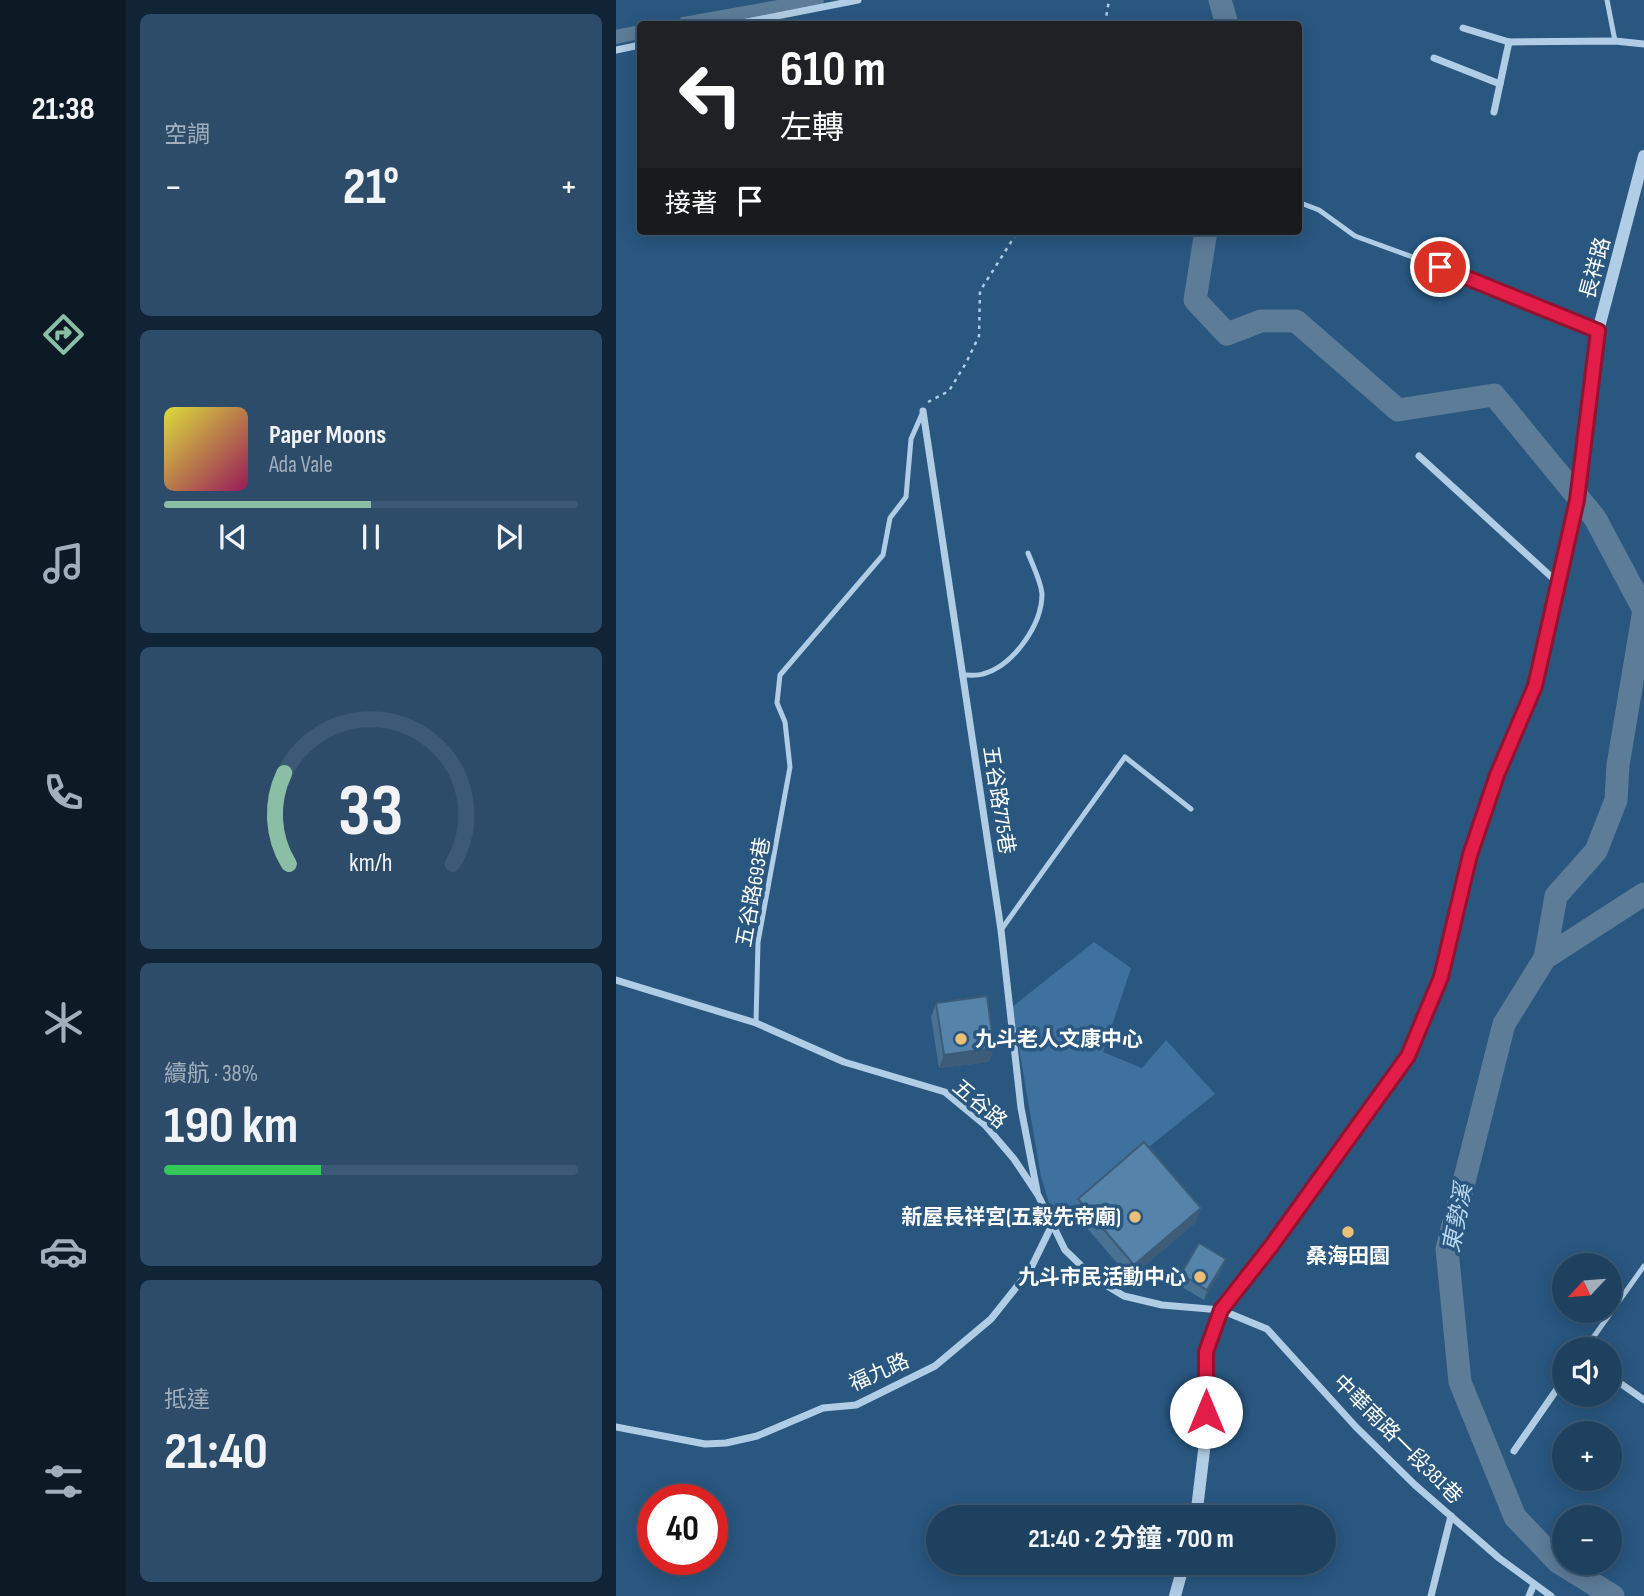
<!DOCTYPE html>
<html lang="zh-TW">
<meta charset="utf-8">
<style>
:root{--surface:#1f4160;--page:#2c4c69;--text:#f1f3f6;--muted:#a1afbd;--line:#3c5a75;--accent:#8abfa5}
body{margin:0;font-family:"Sofia Sans Condensed","Noto Sans TC",sans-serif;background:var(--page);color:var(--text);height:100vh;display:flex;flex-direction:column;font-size:26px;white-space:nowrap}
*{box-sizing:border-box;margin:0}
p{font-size:23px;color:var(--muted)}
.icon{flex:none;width:38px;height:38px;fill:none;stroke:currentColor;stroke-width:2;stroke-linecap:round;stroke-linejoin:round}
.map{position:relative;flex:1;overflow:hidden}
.drawer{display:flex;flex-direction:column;gap:14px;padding:14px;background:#112435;width:490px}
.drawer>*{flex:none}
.hud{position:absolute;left:21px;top:21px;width:665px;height:214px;border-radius:7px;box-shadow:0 4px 18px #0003,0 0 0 2px var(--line);background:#202124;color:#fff;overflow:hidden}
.needle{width:46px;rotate:244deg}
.buttons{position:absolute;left:936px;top:1253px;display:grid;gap:14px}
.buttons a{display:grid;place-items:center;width:70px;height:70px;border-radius:50%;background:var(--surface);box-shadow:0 4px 18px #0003,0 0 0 2px var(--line);font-size:35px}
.speed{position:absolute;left:21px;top:1484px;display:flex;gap:14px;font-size:35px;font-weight:700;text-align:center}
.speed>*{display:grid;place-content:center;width:91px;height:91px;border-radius:50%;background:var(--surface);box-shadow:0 4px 18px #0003,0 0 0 2px var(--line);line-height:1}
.speed .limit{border:10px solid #d22;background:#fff;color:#111}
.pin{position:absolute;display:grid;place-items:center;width:60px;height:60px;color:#fff;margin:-30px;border:4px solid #fff;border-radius:50%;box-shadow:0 2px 7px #0007}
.me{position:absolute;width:77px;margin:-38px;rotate:0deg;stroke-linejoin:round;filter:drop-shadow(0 0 5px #0008)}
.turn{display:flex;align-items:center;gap:24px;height:147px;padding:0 28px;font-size:32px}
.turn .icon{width:91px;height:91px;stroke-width:2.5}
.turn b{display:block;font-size:49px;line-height:60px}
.then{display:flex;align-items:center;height:66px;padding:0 28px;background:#0003;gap:14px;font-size:26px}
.big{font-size:52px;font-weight:700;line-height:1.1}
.drawer .tile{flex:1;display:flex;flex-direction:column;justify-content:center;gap:10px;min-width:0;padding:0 24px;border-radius:10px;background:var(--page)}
.drawer .dial{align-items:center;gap:0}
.dial svg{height:182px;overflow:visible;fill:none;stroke:var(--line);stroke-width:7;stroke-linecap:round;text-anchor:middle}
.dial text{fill:var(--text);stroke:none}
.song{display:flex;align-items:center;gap:21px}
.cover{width:84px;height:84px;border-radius:10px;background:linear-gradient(135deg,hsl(60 70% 55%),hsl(330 70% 35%))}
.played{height:7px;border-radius:4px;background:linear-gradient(90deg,var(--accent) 50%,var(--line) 50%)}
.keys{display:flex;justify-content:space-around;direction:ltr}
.heat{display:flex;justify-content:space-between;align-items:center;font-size:38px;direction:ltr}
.charge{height:10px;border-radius:5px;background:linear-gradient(90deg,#34c759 38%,var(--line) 0)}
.trip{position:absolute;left:310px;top:1505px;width:410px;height:70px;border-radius:35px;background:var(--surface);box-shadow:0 4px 18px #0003,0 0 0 2px var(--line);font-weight:700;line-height:70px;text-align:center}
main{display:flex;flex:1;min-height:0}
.tab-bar{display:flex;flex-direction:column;width:126px;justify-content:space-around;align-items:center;background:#0c1a26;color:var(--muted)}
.tab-bar .icon{width:49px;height:49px}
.tab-bar .current{color:var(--accent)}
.tab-bar b{font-size:32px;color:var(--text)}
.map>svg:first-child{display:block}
</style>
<main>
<nav class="tab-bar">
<b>21:38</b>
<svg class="icon current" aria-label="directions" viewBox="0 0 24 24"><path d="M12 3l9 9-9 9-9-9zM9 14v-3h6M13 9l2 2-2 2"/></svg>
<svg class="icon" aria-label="music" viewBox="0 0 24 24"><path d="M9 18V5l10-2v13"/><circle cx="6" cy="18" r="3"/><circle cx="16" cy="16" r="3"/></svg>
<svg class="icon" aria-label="phone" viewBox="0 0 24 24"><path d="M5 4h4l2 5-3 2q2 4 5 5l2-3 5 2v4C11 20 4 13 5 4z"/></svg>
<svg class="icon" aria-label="climate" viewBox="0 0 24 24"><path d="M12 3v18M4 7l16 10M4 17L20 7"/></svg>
<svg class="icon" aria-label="car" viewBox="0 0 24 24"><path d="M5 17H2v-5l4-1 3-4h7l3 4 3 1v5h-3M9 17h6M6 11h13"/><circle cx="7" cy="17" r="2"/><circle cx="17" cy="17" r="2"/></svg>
<svg class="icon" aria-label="filters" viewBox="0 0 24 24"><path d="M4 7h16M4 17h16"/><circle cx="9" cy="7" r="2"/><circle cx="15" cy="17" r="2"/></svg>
</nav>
<section class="drawer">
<div class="tile"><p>空調</p>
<div class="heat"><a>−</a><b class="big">21°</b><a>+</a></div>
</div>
<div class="tile">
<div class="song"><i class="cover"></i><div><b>Paper Moons</b><p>Ada Vale</p></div></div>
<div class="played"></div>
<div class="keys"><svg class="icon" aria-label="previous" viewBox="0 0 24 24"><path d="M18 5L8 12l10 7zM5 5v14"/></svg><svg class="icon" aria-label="pause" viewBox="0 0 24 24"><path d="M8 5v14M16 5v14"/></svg><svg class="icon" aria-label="next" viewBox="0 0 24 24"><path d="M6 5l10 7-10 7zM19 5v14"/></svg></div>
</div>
<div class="tile dial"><svg viewBox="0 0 100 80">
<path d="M14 69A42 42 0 1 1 86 69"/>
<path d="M14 69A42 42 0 0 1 12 29" stroke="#8abfa5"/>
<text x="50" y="56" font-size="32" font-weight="700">33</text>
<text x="50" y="72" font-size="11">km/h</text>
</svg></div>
<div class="tile"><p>續航 · 38%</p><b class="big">190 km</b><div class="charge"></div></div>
<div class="tile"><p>抵達</p><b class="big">21:40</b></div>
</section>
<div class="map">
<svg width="1028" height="1596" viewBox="0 0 1028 1596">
<rect width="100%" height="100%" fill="#295780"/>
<polygon fill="#3e719d" points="478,942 515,968 487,1052 526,1068 550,1040 599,1094 439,1222 425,1177 396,1007"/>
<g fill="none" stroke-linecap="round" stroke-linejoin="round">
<g stroke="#5c7c98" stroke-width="14">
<polyline points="68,24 201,0"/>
<polyline points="0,37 24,32"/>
</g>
<g stroke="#5c7c98" stroke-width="23">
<polyline points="604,0 611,24"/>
<polyline points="590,231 579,300 611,334 645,321 680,321 782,410 878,395 979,518 1028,610"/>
<polyline points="929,958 940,896 980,851 1000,800 1002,765 1028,610"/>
<polyline points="997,1596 942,1562 899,1517 844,1382 831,1249 888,1024 929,958 1028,894"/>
</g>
<g stroke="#b0cde5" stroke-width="2.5" stroke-dasharray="3.5 5" stroke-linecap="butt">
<polyline points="489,24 493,0"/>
<polyline points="312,402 333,391 350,363 363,336 364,291 402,231"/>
</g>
<g stroke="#b0cde5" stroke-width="5">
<polyline points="991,0 999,41"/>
<polyline points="682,202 703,210 739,236 846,275 982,331"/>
<path d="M 346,675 C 352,675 361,676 367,674 C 397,666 426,625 426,594 C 425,581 417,566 412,553"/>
<polyline points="385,930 509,757 575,809"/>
<polyline points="140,1023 142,942 174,767 169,722 161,703 164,675 267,555 274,518 290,497 295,439 306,414"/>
<polyline points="969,1349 1028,1266"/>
</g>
<g stroke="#b0cde5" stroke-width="7">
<polyline points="121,24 242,0"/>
<polyline points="847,28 893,42 999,41 1028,44"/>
<polyline points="0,50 24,45"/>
<polyline points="818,58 884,84"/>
<polyline points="878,112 893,42"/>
<polyline points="307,411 385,930 405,1108 421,1191"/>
<polyline points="803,456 941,582"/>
<polyline points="0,980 140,1023 228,1062 329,1092 369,1125 398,1159 422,1195 449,1250 478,1278 508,1296 546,1305 605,1310 651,1329 740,1427 799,1485 883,1558 935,1596"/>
<polyline points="994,1376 1028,1400"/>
<polyline points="0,1427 89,1444 110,1443 141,1436 207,1408 240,1405 319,1366 375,1319 414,1270 436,1225"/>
<polyline points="898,1451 948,1379"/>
<polyline points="815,1596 835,1516"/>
<polyline points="913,1596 918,1584"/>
</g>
<g stroke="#b0cde5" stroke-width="12">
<polyline points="580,1517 590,1434 590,1352 605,1310 656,1245 792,1057 825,977 854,855 881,775 919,686 961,500 982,331 1028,156"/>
<polyline points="559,1596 568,1563"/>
</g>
</g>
<g fill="#497192">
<polygon points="320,1003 378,1048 373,1062 323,1068 315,1017"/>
<polygon points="462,1199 580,1222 514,1278 457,1212"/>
<polygon points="606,1269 588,1300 561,1284 565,1274"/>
</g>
<g fill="#3c5c77">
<polygon points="378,1048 373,1062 323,1068 328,1055"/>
<polygon points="585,1208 580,1222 514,1278 518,1265"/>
<polygon points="610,1259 606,1269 588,1300 591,1290"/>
</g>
<g fill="#5583aa" stroke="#3c5c77" stroke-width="2">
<polygon points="371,996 378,1048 328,1055 320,1003"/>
<polygon points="528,1142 585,1208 518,1265 462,1199"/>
<polygon points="583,1243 610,1259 591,1290 565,1274"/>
</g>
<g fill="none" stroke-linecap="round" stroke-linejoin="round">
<defs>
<polyline id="route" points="590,1412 590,1352 605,1310 656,1245 792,1056 825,977 854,855 881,775 919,686 961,500 982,331 824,267"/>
</defs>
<use href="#route" stroke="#92132f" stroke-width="18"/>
<use href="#route" stroke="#e11d48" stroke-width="12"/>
</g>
<g fill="#ecbf77" stroke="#295780" stroke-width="2.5">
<circle cx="345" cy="1039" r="7"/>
<circle cx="519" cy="1217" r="7"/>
<circle cx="732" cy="1232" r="7"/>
<circle cx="584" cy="1277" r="7"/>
</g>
<g text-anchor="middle" stroke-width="7" stroke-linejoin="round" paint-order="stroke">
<g font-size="21" fill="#fff" stroke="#295780">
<text transform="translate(979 268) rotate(-75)" y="7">長祥路</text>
<text transform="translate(383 800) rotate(81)" y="7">五谷路775巷</text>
<text transform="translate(137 892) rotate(-80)" y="7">五谷路693巷</text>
<text transform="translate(364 1104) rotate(40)" y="7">五谷路</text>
<text transform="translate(263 1372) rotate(-24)" y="7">福九路</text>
<text transform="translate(782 1439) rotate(45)" y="7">中華南路一段381巷</text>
</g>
<g font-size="21" font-weight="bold" fill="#fff" stroke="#295780" text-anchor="end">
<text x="359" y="1046" text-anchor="start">九斗老人文康中心</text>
<text x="505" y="1224">新屋長祥宮(五穀先帝廟)</text>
<text x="732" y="1263" text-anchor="middle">桑海田園</text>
<text x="570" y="1284">九斗市民活動中心</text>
</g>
<g font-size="23" font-style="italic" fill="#bbd7ed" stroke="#295780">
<text transform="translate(841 1218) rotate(-79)" y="8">東勢溪</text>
</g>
</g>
</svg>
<div class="buttons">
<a><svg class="needle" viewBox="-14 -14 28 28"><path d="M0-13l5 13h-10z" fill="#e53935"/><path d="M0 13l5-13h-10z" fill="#a1afbd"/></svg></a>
<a><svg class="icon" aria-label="sound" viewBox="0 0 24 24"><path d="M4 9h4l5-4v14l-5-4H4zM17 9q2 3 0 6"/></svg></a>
<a>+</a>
<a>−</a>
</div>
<div class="speed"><div class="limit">40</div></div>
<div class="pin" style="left:824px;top:267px;background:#d93025"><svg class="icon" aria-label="arrive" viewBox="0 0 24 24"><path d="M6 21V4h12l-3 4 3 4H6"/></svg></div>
<svg class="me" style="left:590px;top:1412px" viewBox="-20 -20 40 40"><circle r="19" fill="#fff"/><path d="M0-13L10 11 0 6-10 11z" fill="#e11d48"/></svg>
<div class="trip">21:40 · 2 分鐘 · 700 m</div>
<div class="hud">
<div class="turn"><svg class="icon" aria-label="left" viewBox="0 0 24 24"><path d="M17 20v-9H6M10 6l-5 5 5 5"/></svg><div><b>610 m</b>左轉</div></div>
<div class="then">接著<svg class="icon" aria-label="arrive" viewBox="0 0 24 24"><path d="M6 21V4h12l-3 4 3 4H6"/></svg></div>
</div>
</div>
</main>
